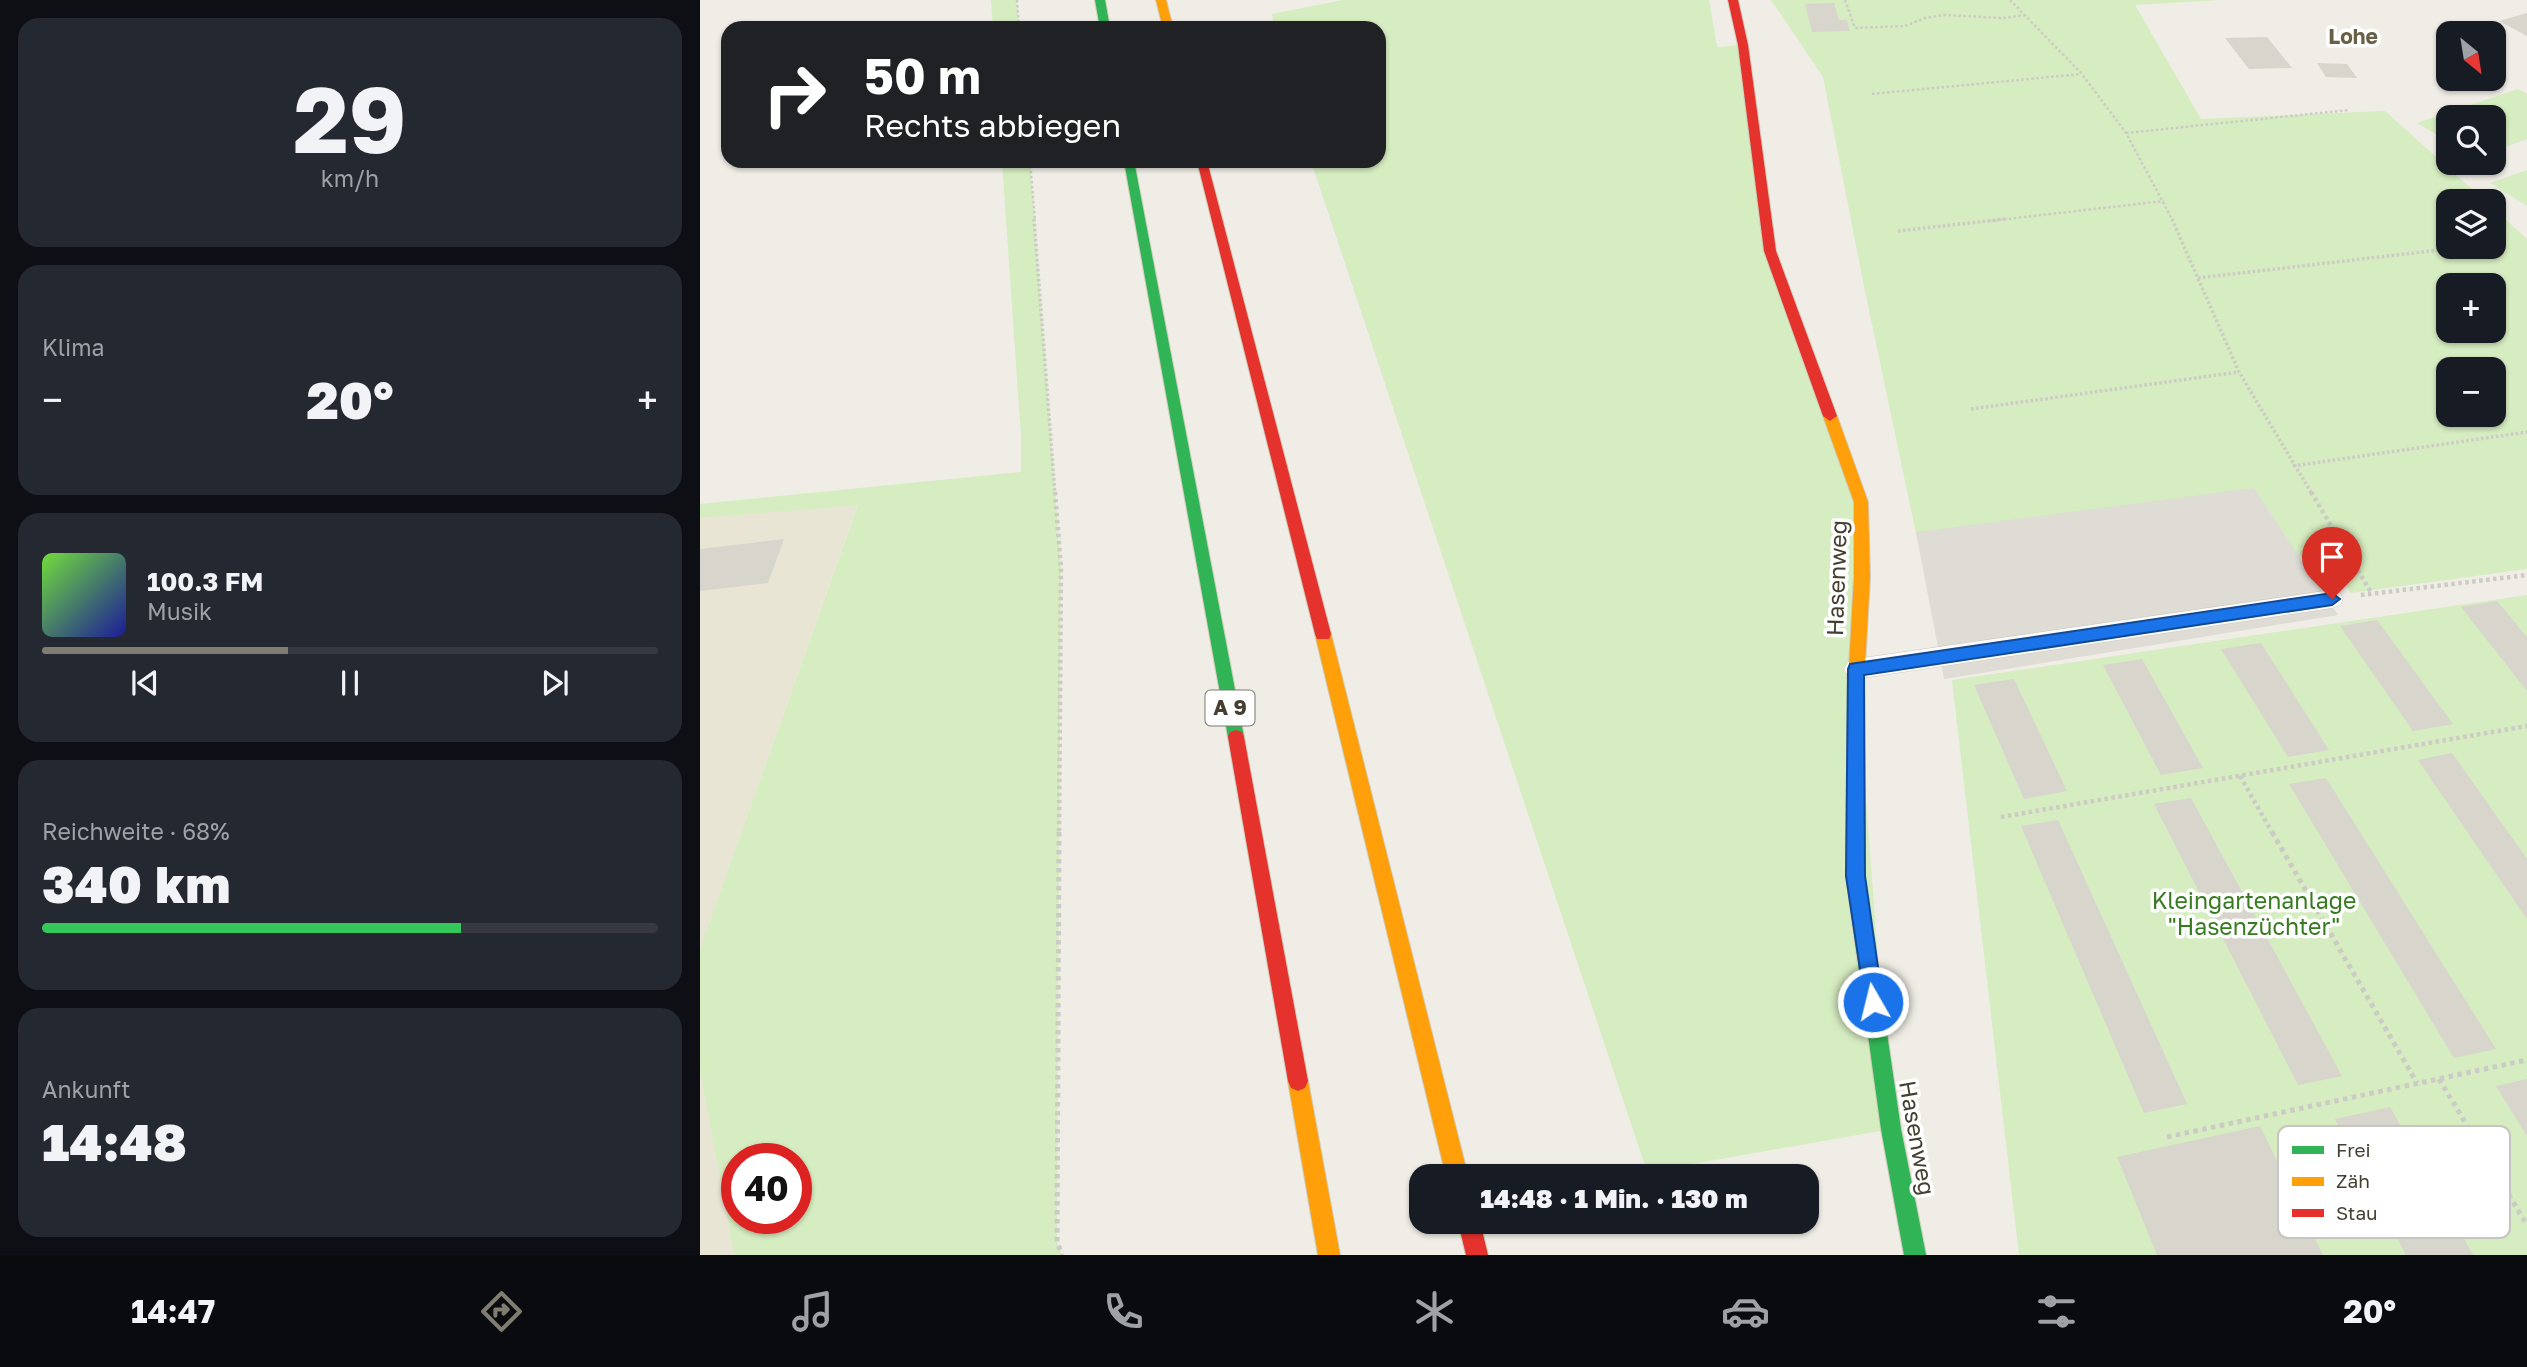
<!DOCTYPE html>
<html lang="de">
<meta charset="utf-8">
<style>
:root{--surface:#171b24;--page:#242831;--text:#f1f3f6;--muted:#9ea1a6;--line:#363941;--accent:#807c70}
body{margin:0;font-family:"Golos Text",sans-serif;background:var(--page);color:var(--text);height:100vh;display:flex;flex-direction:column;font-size:26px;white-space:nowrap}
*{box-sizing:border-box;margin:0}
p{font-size:23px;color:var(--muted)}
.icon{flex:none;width:38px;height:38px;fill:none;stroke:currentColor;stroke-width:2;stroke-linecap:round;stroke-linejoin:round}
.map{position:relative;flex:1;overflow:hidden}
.drawer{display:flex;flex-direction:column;gap:18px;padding:18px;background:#0d0f14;width:700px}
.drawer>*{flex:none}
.hud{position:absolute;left:21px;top:21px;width:665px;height:147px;border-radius:21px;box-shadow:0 2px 5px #0004;background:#202124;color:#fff;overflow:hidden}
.needle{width:46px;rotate:150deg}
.buttons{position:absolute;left:1736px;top:21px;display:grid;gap:14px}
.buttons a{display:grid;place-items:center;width:70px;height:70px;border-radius:14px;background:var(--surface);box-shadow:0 2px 5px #0004;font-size:35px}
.speed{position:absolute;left:21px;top:1143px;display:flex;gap:14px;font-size:35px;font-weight:700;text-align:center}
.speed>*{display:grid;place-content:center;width:91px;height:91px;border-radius:50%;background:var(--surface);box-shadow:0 2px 5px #0004;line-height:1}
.speed .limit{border:10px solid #d22;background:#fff;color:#111}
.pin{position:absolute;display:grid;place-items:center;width:60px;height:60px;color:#fff;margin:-72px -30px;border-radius:50% 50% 50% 0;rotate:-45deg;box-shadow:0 0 7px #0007}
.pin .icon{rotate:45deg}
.me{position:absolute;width:77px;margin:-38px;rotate:352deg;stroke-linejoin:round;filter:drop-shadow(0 0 5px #0008)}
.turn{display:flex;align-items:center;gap:24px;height:147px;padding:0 28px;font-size:32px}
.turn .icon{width:91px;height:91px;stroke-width:2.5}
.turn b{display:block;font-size:49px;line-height:60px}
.big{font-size:52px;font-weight:800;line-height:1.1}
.drawer .widget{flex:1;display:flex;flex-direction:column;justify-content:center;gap:10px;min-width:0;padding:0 24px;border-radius:21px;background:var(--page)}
.drawer .dial{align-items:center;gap:0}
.dial b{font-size:91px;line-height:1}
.song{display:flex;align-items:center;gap:21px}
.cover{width:84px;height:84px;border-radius:10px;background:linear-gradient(135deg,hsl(100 70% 55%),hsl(240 70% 35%))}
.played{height:7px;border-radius:4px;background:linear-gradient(90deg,var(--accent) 40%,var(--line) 40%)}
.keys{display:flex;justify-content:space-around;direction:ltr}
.heat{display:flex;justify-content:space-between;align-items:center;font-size:38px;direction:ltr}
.charge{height:10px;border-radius:5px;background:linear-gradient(90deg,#34c759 68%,var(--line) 0)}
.trip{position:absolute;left:709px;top:1164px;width:410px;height:70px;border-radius:21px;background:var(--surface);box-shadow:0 2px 5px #0004;font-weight:800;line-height:70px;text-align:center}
.dock{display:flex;height:112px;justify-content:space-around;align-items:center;background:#090b0e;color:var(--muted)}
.dock .icon{width:49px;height:49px}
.dock .on{color:var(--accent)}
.dock b{font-size:32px;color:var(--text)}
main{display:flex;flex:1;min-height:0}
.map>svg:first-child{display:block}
</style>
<main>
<section class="drawer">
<div class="widget dial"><b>29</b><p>km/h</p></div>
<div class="widget"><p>Klima</p>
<div class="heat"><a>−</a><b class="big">20°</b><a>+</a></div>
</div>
<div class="widget">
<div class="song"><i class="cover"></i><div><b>100.3 FM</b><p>Musik</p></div></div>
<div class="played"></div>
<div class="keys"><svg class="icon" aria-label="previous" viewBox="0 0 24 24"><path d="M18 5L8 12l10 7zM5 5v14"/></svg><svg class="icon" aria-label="pause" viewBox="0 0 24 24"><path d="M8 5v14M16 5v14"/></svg><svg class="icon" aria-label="next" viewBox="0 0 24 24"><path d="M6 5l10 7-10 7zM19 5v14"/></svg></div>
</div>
<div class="widget"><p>Reichweite · 68%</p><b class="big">340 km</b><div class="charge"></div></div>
<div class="widget"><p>Ankunft</p><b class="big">14:48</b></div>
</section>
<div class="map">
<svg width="1827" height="1255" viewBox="0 0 1827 1255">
<rect width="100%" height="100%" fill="#efede5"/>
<g fill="#e8e5d5">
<polygon points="158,504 0,949 0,518"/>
<polygon points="0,1070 34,1255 0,1255"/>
</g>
<g fill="#d6ecc1" fill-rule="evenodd">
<polygon points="291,0 317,0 319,28 293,28"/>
<polygon points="643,0 1009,0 1017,47 1043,45 1070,251 1161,502 1156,669 1191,1129 947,1172 611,161 679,161 679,28 574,28 572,14"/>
<path d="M 1071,0 L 1521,0 L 1435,5 L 1501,119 L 1685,111 L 1785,201 L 1748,201 L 1748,247 L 1794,247 L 1794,209 L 1827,239 L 1827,569 L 1650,593 L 1631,553 L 1231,605 L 1164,286 L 1123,77 ZM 1748,285 L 1794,285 L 1794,331 L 1748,331 ZM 1748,369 L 1794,369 L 1794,415 L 1748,415 Z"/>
<polygon points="1818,89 1827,94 1827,139 1794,151 1794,117 1748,117 1748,141 1717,123"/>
<path d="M 302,161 L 330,161 L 361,568 L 357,1242 L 362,1255 L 34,1255 L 0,1070 L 0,949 L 158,505 L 0,518 L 0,504 L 321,472 L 321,436 ZM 96,1158 L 96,1218 L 37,1218 L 37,1158 Z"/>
<polygon points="1827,170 1827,206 1790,183"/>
<polygon points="1827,595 1827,1255 1319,1255 1252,680"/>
</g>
<polygon fill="#dedcd5" points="1554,488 1638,615 1244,679 1216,532"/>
<g fill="#d8d5cd">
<polygon points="1134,3 1139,20 1147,20 1150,31 1112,32 1105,4"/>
<polygon points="1827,13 1827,36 1799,21"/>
<polygon points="1567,37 1592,68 1549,69 1525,38"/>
<polygon points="1617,63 1647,64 1657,78 1626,77"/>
<polygon points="84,539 68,583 0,591 0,549"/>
<polygon points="1797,601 1827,637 1827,691 1761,607"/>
<polygon points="1677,620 1753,724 1713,731 1640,626"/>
<polygon points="1561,643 1629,750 1588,757 1521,649"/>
<polygon points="1442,659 1503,768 1461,775 1403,665"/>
<polygon points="1314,679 1367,791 1324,799 1274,685"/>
<polygon points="1752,753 1827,859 1827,919 1718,760"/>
<polygon points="1626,778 1796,1049 1754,1058 1589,784"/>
<polygon points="1491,798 1642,1076 1598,1085 1454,804"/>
<polygon points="1358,820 1487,1104 1444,1113 1321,826"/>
<polygon points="1827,1079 1827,1136 1796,1086"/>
<polygon points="1690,1107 1773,1255 1706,1255 1635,1119"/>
<polygon points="1560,1126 1623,1255 1457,1255 1417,1157"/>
</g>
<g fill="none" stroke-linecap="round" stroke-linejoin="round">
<defs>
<polygon id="lane" points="1632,590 1640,593 1643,599 1640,605 1632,608 1156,679 1148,676 1144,669 1148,662 1156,659"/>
<g id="fast">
<polygon points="395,0 405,0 410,28 400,28"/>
<polygon points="424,161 434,161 544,737 542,742 536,744 530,742 528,737"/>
<polygon points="1156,676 1162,678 1164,683 1164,876 1201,1129 1226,1255 1204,1255 1181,1129 1146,876 1148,683 1150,678"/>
</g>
<g id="slow">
<polygon points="456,0 466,0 473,28 463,28"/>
<polygon points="1130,411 1137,416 1168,502 1170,577 1164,683 1162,688 1156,690 1150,688 1148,683 1154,577 1154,502 1123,416"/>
<polygon points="623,627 629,629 631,634 768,1176 746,1176 615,634 617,629"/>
<polygon points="598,1071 605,1074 608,1081 640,1255 618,1255 588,1081 591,1074"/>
</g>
<g id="jam">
<polygon points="1028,0 1038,0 1048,45 1076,251 1137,416 1130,421 1123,416 1064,251 1038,45"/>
<polygon points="497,161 507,161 631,634 629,639 617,639 615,634"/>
<polygon points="536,730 542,732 544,737 608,1081 605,1088 598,1091 591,1088 588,1081 528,737 530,732"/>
<polygon points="758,1222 780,1222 788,1255 766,1255"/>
</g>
</defs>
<use href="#lane" stroke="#cccac3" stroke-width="1"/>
<use href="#fast" stroke="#cfccbb" stroke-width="2"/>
<use href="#slow" stroke="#cfccbb" stroke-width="2"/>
<use href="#jam" stroke="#cfccbb" stroke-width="2"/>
<g stroke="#cdcbc5" stroke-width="2.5" stroke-dasharray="2.5 2.5" stroke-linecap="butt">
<polyline points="317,0 319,28"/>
<polyline points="1145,0 1155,28 1205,26 1225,18 1244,15 1303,18 1325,15"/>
<polyline points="1310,0 1382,74 1426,133 1473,221"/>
<polyline points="1172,94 1381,74"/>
<polyline points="1426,133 1649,110"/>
<polyline points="330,161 335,221"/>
<polyline points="1289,221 1464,201"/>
</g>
<g stroke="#cdcbc5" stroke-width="3.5" stroke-dasharray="2.5 2.5" stroke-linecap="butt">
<polyline points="334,219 355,494"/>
<polyline points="1472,219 1539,372 1612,494"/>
<polyline points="1198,231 1305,219"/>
<polyline points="1498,278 1765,247"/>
<polyline points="1271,409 1539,372"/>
<polyline points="1593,466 1827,432"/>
</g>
<g stroke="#cdcbc5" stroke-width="4.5" stroke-dasharray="3.5 3.5" stroke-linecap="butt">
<polyline points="355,492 361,568 359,834"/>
<polyline points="1611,492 1672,594"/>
<polyline points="1661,595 1827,575"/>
<polyline points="1540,776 1573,834"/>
<polyline points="1301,817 1827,726"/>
</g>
<g stroke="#cdcbc5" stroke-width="5" stroke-dasharray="4.5 4.5" stroke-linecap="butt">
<polyline points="359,832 357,1242 362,1255"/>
<polyline points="1572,832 1717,1083"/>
<polyline points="1739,1079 1827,1225"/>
<polyline points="1467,1137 1827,1060"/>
</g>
<use href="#lane" fill="#fdfcfb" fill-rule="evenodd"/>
<use href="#fast" fill="#30b455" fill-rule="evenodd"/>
<use href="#slow" fill="#ff9f0a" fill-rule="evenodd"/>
<use href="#jam" fill="#e5322d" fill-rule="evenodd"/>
</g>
<polygon fill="#1a73e8" stroke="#114b97" stroke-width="2" points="1632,593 1640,599 1632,605 1164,675 1165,876 1183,1002 1180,1009 1173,1012 1166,1009 1146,876 1148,669 1150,664"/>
<g text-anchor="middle" stroke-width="7" stroke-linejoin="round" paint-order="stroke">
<g font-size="21" font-weight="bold" fill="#685f47" stroke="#fff">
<text x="1653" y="44">Lohe</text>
</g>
<rect fill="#fff" stroke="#7c796f" stroke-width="2" x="505.5" y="690.5" width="49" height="35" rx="5"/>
<g font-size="21" font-weight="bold" fill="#443f31">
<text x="530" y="715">A 9</text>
</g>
<g font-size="23" fill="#443f31" stroke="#fff">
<text transform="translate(1137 578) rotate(-88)" y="8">Hasenweg</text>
<text transform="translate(1217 1138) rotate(80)" y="8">Hasenweg</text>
</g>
<g font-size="23" fill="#367b1f" stroke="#fff">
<text x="1554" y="909">Kleingartenanlage<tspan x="1554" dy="26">"Hasenzüchter"</tspan></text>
</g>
</g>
<rect x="1578" y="1126" width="232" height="112" rx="10" fill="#fff" stroke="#c7c5c1" stroke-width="2"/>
<rect x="1592" y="1146" width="32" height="8" fill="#30b455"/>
<rect x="1592" y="1177" width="32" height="9" fill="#ff9f0a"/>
<rect x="1592" y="1209" width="32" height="8" fill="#e5322d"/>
<g font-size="19" fill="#443f31">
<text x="1636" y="1157">Frei</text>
<text x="1636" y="1188">Zäh</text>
<text x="1636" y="1220">Stau</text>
</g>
</svg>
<div class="buttons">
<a><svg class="needle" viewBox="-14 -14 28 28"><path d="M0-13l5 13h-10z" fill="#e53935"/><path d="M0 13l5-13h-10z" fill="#9ea1a6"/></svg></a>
<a><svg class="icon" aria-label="search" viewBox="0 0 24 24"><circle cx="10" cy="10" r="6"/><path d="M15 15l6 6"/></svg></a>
<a><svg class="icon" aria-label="layers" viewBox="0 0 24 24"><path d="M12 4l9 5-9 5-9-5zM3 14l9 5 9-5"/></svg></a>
<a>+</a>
<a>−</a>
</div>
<div class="speed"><div class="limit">40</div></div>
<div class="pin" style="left:1632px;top:599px;background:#d93025"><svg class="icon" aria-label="arrive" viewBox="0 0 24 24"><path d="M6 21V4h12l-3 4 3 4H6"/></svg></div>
<svg class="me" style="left:1173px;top:1002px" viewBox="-20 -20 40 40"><circle r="17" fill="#1a73e8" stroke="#fff" stroke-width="3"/><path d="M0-11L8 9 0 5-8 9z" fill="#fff"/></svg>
<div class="trip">14:48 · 1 Min. · 130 m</div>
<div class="hud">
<div class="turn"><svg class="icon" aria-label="right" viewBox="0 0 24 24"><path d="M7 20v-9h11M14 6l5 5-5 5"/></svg><div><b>50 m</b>Rechts abbiegen</div></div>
</div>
</div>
</main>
<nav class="dock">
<b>14:47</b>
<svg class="icon on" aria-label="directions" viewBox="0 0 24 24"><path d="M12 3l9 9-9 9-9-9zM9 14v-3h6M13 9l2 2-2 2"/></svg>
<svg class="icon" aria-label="music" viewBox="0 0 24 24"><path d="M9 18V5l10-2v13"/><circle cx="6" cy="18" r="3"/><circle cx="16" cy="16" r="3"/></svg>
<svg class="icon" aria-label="phone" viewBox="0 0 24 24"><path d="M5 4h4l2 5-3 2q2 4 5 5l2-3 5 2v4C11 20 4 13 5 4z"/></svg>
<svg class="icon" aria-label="climate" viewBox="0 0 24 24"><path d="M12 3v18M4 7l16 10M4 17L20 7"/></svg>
<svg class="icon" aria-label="car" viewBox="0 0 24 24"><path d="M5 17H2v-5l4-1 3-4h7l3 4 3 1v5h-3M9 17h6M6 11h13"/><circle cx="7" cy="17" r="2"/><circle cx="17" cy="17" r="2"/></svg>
<svg class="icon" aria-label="filters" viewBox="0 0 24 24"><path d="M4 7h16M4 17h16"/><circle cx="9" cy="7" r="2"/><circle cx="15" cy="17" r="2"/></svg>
<b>20°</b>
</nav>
